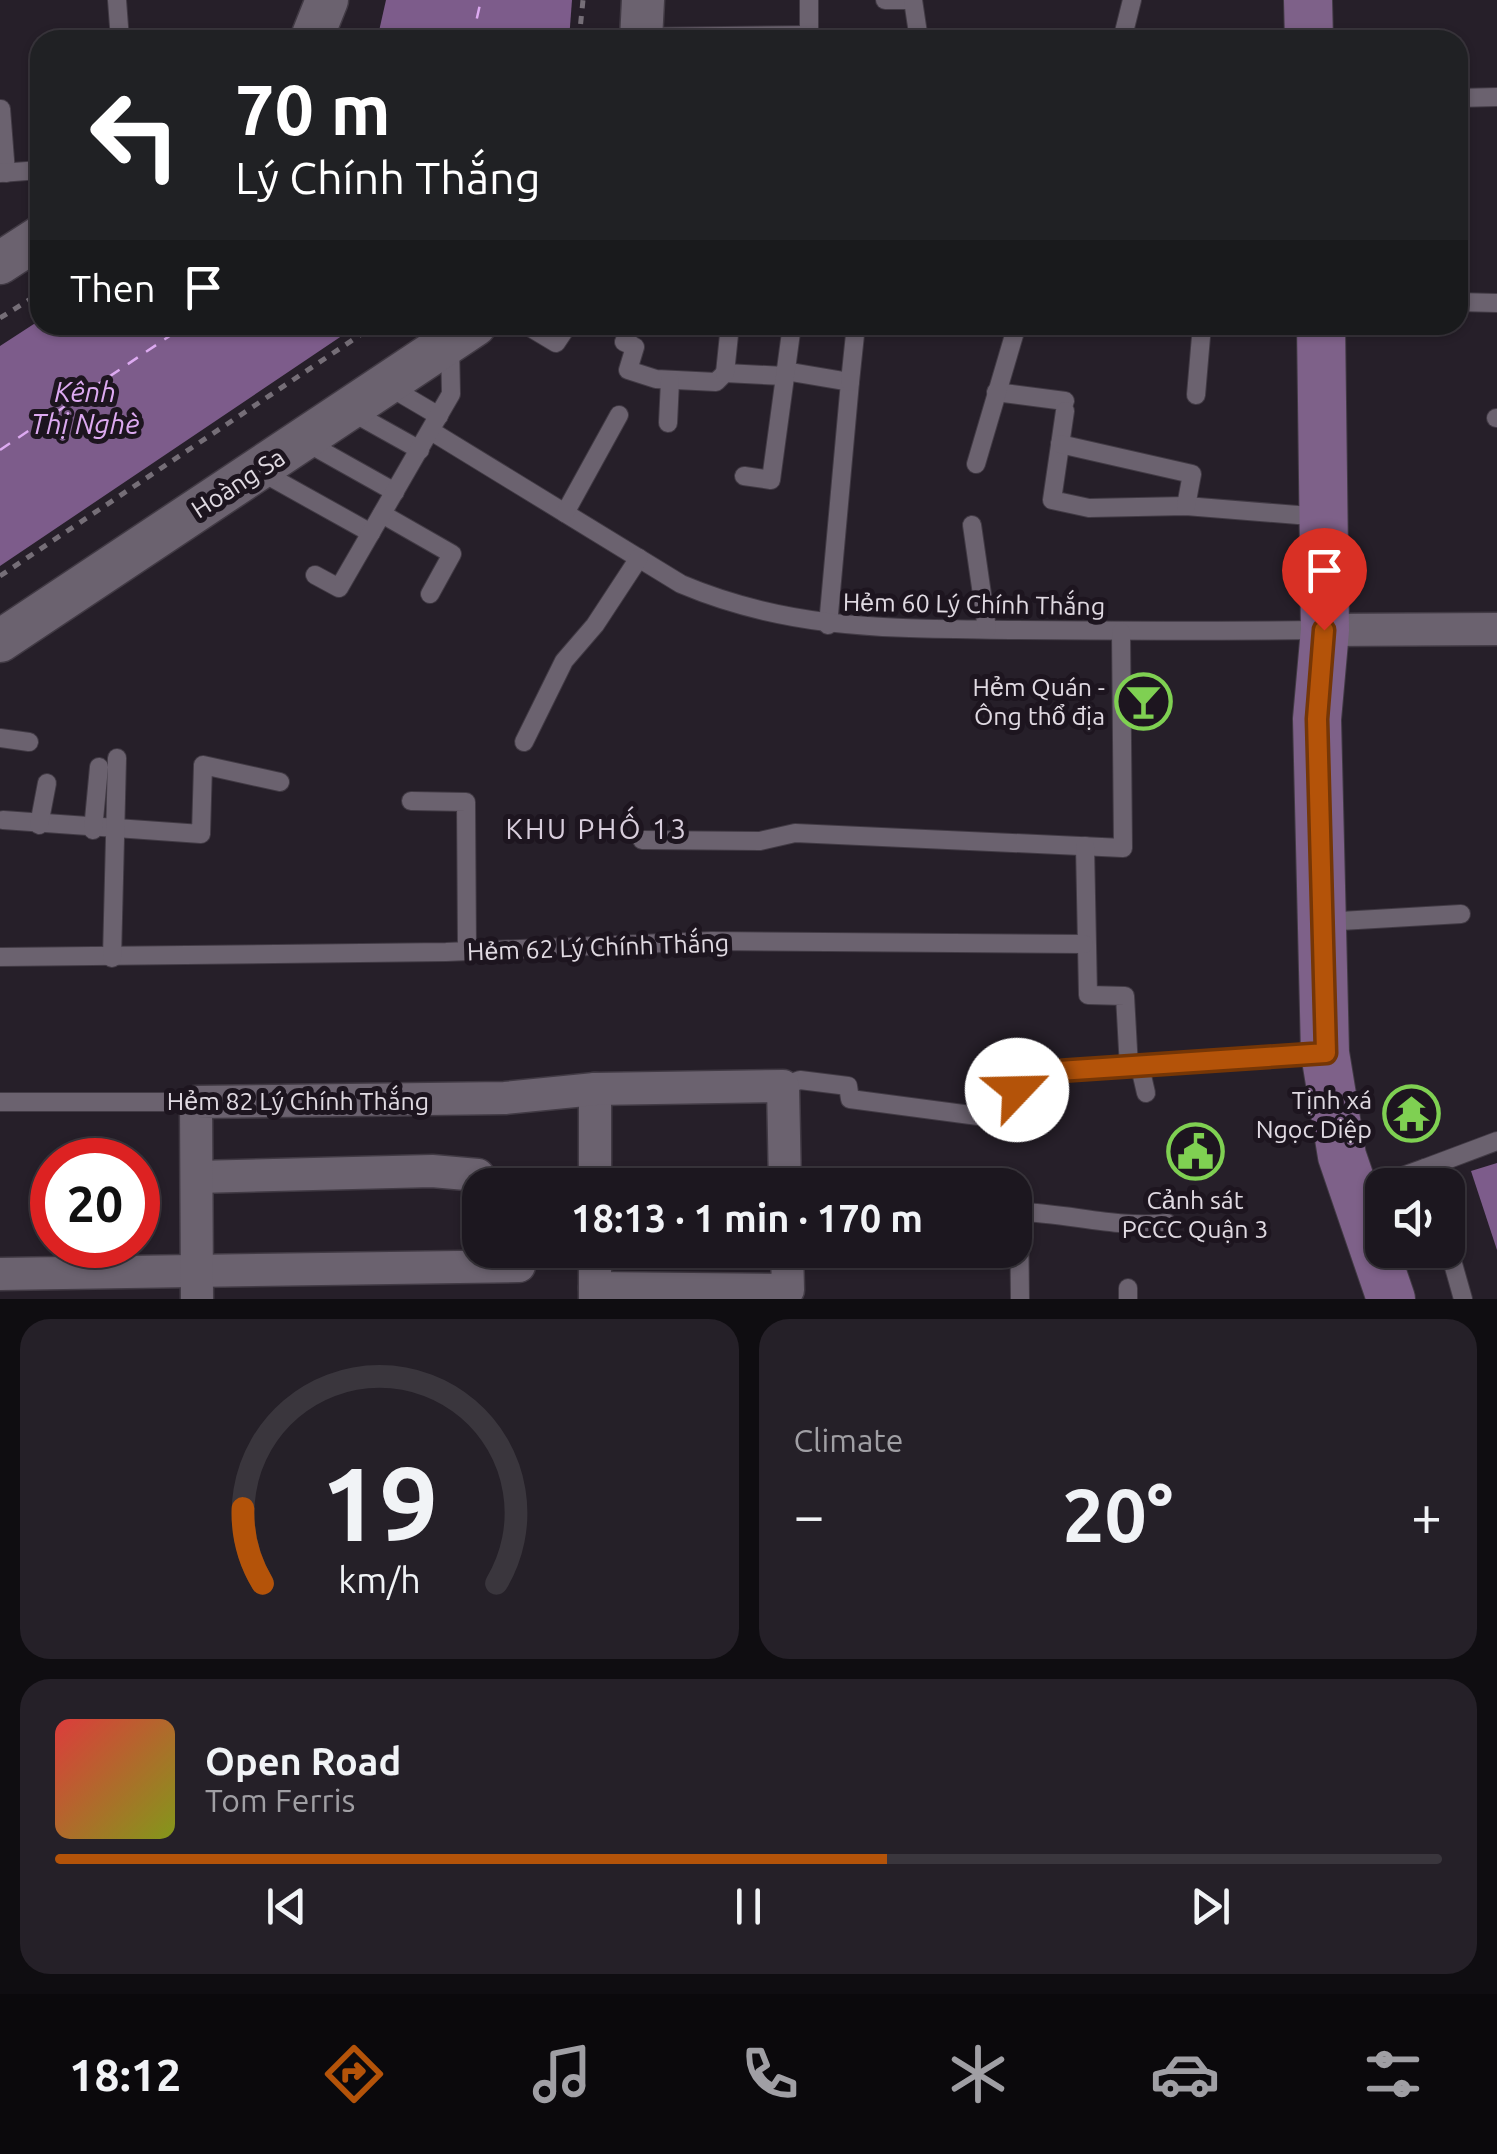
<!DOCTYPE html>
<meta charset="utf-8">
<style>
:root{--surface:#1c171f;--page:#252028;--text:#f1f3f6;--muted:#a09fa4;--line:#3a363d;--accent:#b45309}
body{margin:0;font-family:Ubuntu,sans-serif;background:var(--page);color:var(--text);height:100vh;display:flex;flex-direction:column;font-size:38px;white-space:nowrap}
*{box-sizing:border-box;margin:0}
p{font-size:32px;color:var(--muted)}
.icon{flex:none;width:55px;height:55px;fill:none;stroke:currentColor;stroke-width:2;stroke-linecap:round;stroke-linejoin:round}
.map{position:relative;height:1299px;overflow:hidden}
.details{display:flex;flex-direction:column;gap:20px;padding:20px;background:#0f0d11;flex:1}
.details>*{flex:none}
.guide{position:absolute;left:30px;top:30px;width:1438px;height:305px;border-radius:30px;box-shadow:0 2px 8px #0004,0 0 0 2px var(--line);background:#202124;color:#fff;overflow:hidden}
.tools{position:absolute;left:1365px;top:1168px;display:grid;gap:20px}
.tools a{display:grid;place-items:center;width:100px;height:100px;border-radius:20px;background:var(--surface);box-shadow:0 2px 8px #0004,0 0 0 2px var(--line);font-size:50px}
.speed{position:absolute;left:30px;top:1138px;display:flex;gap:20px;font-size:50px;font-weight:700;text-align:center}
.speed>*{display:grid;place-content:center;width:130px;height:130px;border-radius:50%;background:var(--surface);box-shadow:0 2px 8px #0004,0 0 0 2px var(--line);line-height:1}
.speed .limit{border:15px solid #d22;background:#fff;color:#111}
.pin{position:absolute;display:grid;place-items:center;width:85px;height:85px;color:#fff;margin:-102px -42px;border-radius:50% 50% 50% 0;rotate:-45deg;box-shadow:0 0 10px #0007}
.pin .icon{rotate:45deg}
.me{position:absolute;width:110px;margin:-55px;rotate:66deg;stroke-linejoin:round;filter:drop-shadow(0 0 8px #0008)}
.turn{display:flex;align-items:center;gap:35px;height:210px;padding:0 40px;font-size:45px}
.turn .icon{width:130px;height:130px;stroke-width:2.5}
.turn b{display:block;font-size:70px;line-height:85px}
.then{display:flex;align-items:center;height:95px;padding:0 40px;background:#0003;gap:20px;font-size:38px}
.big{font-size:75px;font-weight:700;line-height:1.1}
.details .card{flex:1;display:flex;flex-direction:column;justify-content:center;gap:15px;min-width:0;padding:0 35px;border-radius:30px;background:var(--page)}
.details .dial{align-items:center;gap:0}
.dial svg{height:260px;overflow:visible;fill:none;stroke:var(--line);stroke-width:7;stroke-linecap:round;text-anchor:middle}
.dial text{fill:var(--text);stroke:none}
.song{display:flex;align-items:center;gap:30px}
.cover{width:120px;height:120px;border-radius:15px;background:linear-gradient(135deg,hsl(0 70% 55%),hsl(70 70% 35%))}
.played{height:10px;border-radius:5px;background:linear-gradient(90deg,var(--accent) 60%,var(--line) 60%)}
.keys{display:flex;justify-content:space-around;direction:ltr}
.heat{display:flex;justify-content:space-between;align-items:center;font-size:55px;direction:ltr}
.details .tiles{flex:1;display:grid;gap:20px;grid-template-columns:1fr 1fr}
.card:last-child{grid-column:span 2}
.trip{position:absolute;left:462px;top:1168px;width:570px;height:100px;border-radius:30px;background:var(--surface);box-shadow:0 2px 8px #0004,0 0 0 2px var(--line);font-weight:700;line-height:100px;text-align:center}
.menu{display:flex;height:160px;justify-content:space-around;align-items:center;background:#0b090c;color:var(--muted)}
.menu .icon{width:70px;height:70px}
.menu .on{color:var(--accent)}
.menu b{font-size:45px;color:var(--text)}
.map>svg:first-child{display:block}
</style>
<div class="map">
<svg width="1497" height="1299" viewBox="0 0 1497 1299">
<rect width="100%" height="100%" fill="#261f29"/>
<g fill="#7d5c8b">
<polygon points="386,0 572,0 569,40 377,40"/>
<polygon points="40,320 40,325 358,325 0,566 0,346"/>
<polygon points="1497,1163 1497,1250 1471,1171"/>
</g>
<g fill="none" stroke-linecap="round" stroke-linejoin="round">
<g stroke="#ddaaf1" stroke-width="2.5" stroke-dasharray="12 10" stroke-linecap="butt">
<polyline points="472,40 481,0"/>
<polyline points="0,450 186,325"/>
</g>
<defs>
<g id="service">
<polyline points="117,0 120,40"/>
<polyline points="809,0 809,40"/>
<polyline points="885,0 906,0"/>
<polyline points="913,0 919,40"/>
<polyline points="642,37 810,35"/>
<polyline points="1122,40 1132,0"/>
<polyline points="1458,98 1497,97"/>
<polyline points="1,109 6,173"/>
<polyline points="0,173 40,170"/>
<polyline points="1458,302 1497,303"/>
<polyline points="526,325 556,343 568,325"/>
<polyline points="633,325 624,342 635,347 628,370 656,379 716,382 725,373 784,376"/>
<polyline points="785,371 850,382 828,625"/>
<polyline points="725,373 730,325"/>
<polyline points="850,382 856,325"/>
<polyline points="388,386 439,416"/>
<polyline points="996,392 1065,401"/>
<polyline points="1196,395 1202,325"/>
<polyline points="350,411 420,450"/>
<polyline points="1065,411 1052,500 1089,508 1186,506 1323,517"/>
<polyline points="1496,418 1497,418"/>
<polyline points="668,423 670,381"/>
<path d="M 431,431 L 681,584 C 792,631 892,628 1010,630 C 1114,631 1217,631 1321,630"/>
<polyline points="304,441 395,492"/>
<polyline points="1060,444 1192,474 1186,506"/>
<polyline points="976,464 1017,325"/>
<polyline points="258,470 371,533"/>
<polyline points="744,476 771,480 792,325"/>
<polyline points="565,513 619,415"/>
<polyline points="382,514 452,554 430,594"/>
<polyline points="972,525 987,629"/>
<polyline points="315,575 339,588 451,394 450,344"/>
<polyline points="0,738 29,742"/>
<polyline points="524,742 564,661 595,625 639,558"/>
<polyline points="411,801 466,802 467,951"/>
<polyline points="3,820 201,834 203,765 280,782"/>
<polyline points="39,825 47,783"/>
<polyline points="93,830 99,767"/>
<polyline points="642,840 760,841 795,833 1123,848 1121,632"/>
<polyline points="1085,846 1088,995 1125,996 1129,1068"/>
<polyline points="1323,922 1461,914"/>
<polyline points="0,957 446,952 711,941 1084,944"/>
<polyline points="112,958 117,758"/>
<polyline points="1140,1067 1146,1093"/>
<polyline points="783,1086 800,1080 848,1086 850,1099 1001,1119 1017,1108 1019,1081 1029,1073 1325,1053"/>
<polyline points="0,1102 196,1102"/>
<polyline points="1429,1185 1425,1168 1497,1141"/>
<polyline points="1356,1193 1425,1168"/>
<polyline points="1448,1246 1463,1299"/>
<polyline points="1128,1288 1128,1299"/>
<path d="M 1020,1299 L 1019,1212 C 1068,1213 1119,1229 1167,1223"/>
</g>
<g id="minor">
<polyline points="1325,630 1497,629"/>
<polyline points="595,1089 595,1185"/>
<polyline points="197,1177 432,1171 478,1175"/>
<polyline points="0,1274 519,1266"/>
<polyline points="595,1288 788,1290 787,1250"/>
<polyline points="197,1299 196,1102 505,1098 595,1089 783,1086 785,1185"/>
<polyline points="595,1299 595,1250"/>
</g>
<g id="tertiary">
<polyline points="311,40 327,0"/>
<polyline points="641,40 643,0"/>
<polyline points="0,263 40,237"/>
<polyline points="0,641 475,325"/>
</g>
<g id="secondary">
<polyline points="1308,0 1309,40"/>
<polyline points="1321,325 1325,630 1317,719 1325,1053 1342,1156 1391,1299"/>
</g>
</defs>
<use href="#service" stroke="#413a44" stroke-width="20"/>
<use href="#minor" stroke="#413a44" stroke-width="35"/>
<use href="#tertiary" stroke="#413a44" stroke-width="45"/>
<use href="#secondary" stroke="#413a44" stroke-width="50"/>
<g stroke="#756e77" stroke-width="5" stroke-dasharray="8 8" stroke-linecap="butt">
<polyline points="579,40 583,0"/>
<polyline points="0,318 40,293"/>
<polyline points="0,576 375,325"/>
</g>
<use href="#service" stroke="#6b626f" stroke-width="18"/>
<use href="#minor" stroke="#6b626f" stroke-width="32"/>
<use href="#tertiary" stroke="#6b626f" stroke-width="42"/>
<use href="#secondary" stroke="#7e6189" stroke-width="48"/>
</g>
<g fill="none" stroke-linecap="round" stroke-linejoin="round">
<defs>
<polyline id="route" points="1017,1090 1019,1081 1029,1073 1326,1053 1317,719 1324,630"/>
</defs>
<use href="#route" stroke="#753606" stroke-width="25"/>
<use href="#route" stroke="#b45309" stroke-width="18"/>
</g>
<defs>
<symbol id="bar-ring" viewBox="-11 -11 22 22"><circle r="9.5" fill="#1d151f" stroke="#7fd052" stroke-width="1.5"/><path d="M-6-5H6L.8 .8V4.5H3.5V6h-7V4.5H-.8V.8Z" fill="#7fd052"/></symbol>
<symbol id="temple-ring" viewBox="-11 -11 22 22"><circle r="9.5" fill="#1d151f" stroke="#7fd052" stroke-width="1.5"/><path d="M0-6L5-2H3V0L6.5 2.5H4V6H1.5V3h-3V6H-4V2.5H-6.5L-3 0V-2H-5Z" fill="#7fd052"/></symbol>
<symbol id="civic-ring" viewBox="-11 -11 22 22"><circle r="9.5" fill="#1d151f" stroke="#7fd052" stroke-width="1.5"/><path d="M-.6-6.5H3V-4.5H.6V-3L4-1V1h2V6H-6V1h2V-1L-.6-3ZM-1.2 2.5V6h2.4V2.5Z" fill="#7fd052"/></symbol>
</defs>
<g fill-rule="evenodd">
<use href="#bar-ring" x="1112" y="670" width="63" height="63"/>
<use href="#temple-ring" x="1380" y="1082" width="63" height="63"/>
<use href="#civic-ring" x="1164" y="1120" width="63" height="63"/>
</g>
<g text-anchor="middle" stroke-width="10" stroke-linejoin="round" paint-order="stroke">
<g font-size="25" fill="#e0dae2" stroke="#1d151f">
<text transform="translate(238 483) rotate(-33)" y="9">Hoàng Sa</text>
<text transform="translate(974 604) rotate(1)" y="9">Hẻm 60 Lý Chính Thắng</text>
<text transform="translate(598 947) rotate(-2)" y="9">Hẻm 62 Lý Chính Thắng</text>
<text x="298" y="1110">Hẻm 82 Lý Chính Thắng</text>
</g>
<g font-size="25" fill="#e0dae2" stroke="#1d151f" text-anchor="end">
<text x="1105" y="696">Hẻm Quán -<tspan x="1105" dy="29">Ông thổ địa</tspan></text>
<text x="1372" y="1109">Tịnh xá<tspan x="1372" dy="29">Ngọc Diệp</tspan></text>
<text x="1195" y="1209" text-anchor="middle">Cảnh sát<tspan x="1195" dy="29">PCCC Quận 3</tspan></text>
</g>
<g font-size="28" font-style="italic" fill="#ddaaf1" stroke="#1d151f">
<text x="85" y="402">Kênh<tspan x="85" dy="32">Thị Nghè</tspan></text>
</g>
<g font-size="28" letter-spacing="2.5" fill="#d8cedc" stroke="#1d151f">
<text x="597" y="839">KHU PHỐ 13</text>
</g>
</g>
</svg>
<div class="tools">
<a><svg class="icon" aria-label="sound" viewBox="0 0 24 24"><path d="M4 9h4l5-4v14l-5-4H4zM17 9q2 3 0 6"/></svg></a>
</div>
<div class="speed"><div class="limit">20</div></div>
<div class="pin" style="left:1324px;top:630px;background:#d93025"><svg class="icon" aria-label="arrive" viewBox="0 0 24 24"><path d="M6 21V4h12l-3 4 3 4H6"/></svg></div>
<svg class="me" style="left:1017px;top:1090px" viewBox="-20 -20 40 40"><circle r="19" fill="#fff"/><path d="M0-13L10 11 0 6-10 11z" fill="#b45309"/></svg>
<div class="trip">18:13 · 1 min · 170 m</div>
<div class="guide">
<div class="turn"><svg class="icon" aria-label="left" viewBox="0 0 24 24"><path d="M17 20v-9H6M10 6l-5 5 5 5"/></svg><div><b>70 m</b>Lý Chính Thắng</div></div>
<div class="then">Then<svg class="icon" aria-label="arrive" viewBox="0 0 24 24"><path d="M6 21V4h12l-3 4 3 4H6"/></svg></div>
</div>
</div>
<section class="details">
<div class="tiles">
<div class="card dial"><svg viewBox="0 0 100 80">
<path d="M14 69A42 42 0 1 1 86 69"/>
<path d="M14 69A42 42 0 0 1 8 46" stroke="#b45309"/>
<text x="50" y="56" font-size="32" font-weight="700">19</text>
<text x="50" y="72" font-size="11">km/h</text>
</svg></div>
<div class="card"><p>Climate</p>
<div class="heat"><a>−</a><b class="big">20°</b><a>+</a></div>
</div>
<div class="card">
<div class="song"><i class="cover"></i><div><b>Open Road</b><p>Tom Ferris</p></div></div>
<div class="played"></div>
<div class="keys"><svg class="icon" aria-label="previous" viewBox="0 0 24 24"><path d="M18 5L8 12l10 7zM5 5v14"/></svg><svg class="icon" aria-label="pause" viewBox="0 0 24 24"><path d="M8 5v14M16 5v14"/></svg><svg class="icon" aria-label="next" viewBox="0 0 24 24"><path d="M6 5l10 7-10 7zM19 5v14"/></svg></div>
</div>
</div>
</section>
<nav class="menu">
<b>18:12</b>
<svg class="icon on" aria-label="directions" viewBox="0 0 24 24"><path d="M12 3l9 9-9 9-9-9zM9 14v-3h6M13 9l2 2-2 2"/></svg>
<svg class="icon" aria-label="music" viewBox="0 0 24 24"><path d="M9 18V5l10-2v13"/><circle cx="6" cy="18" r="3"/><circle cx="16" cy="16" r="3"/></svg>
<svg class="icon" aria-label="phone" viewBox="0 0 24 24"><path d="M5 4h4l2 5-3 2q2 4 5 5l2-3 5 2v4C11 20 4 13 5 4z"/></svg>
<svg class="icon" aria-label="climate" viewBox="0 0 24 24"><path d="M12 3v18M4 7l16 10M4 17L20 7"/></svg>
<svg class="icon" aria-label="car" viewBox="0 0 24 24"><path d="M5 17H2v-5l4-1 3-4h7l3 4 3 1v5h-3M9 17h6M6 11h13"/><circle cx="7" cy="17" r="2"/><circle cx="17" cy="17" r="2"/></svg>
<svg class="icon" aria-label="filters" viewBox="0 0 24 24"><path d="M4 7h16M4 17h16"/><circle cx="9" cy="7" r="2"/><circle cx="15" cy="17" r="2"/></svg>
</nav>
